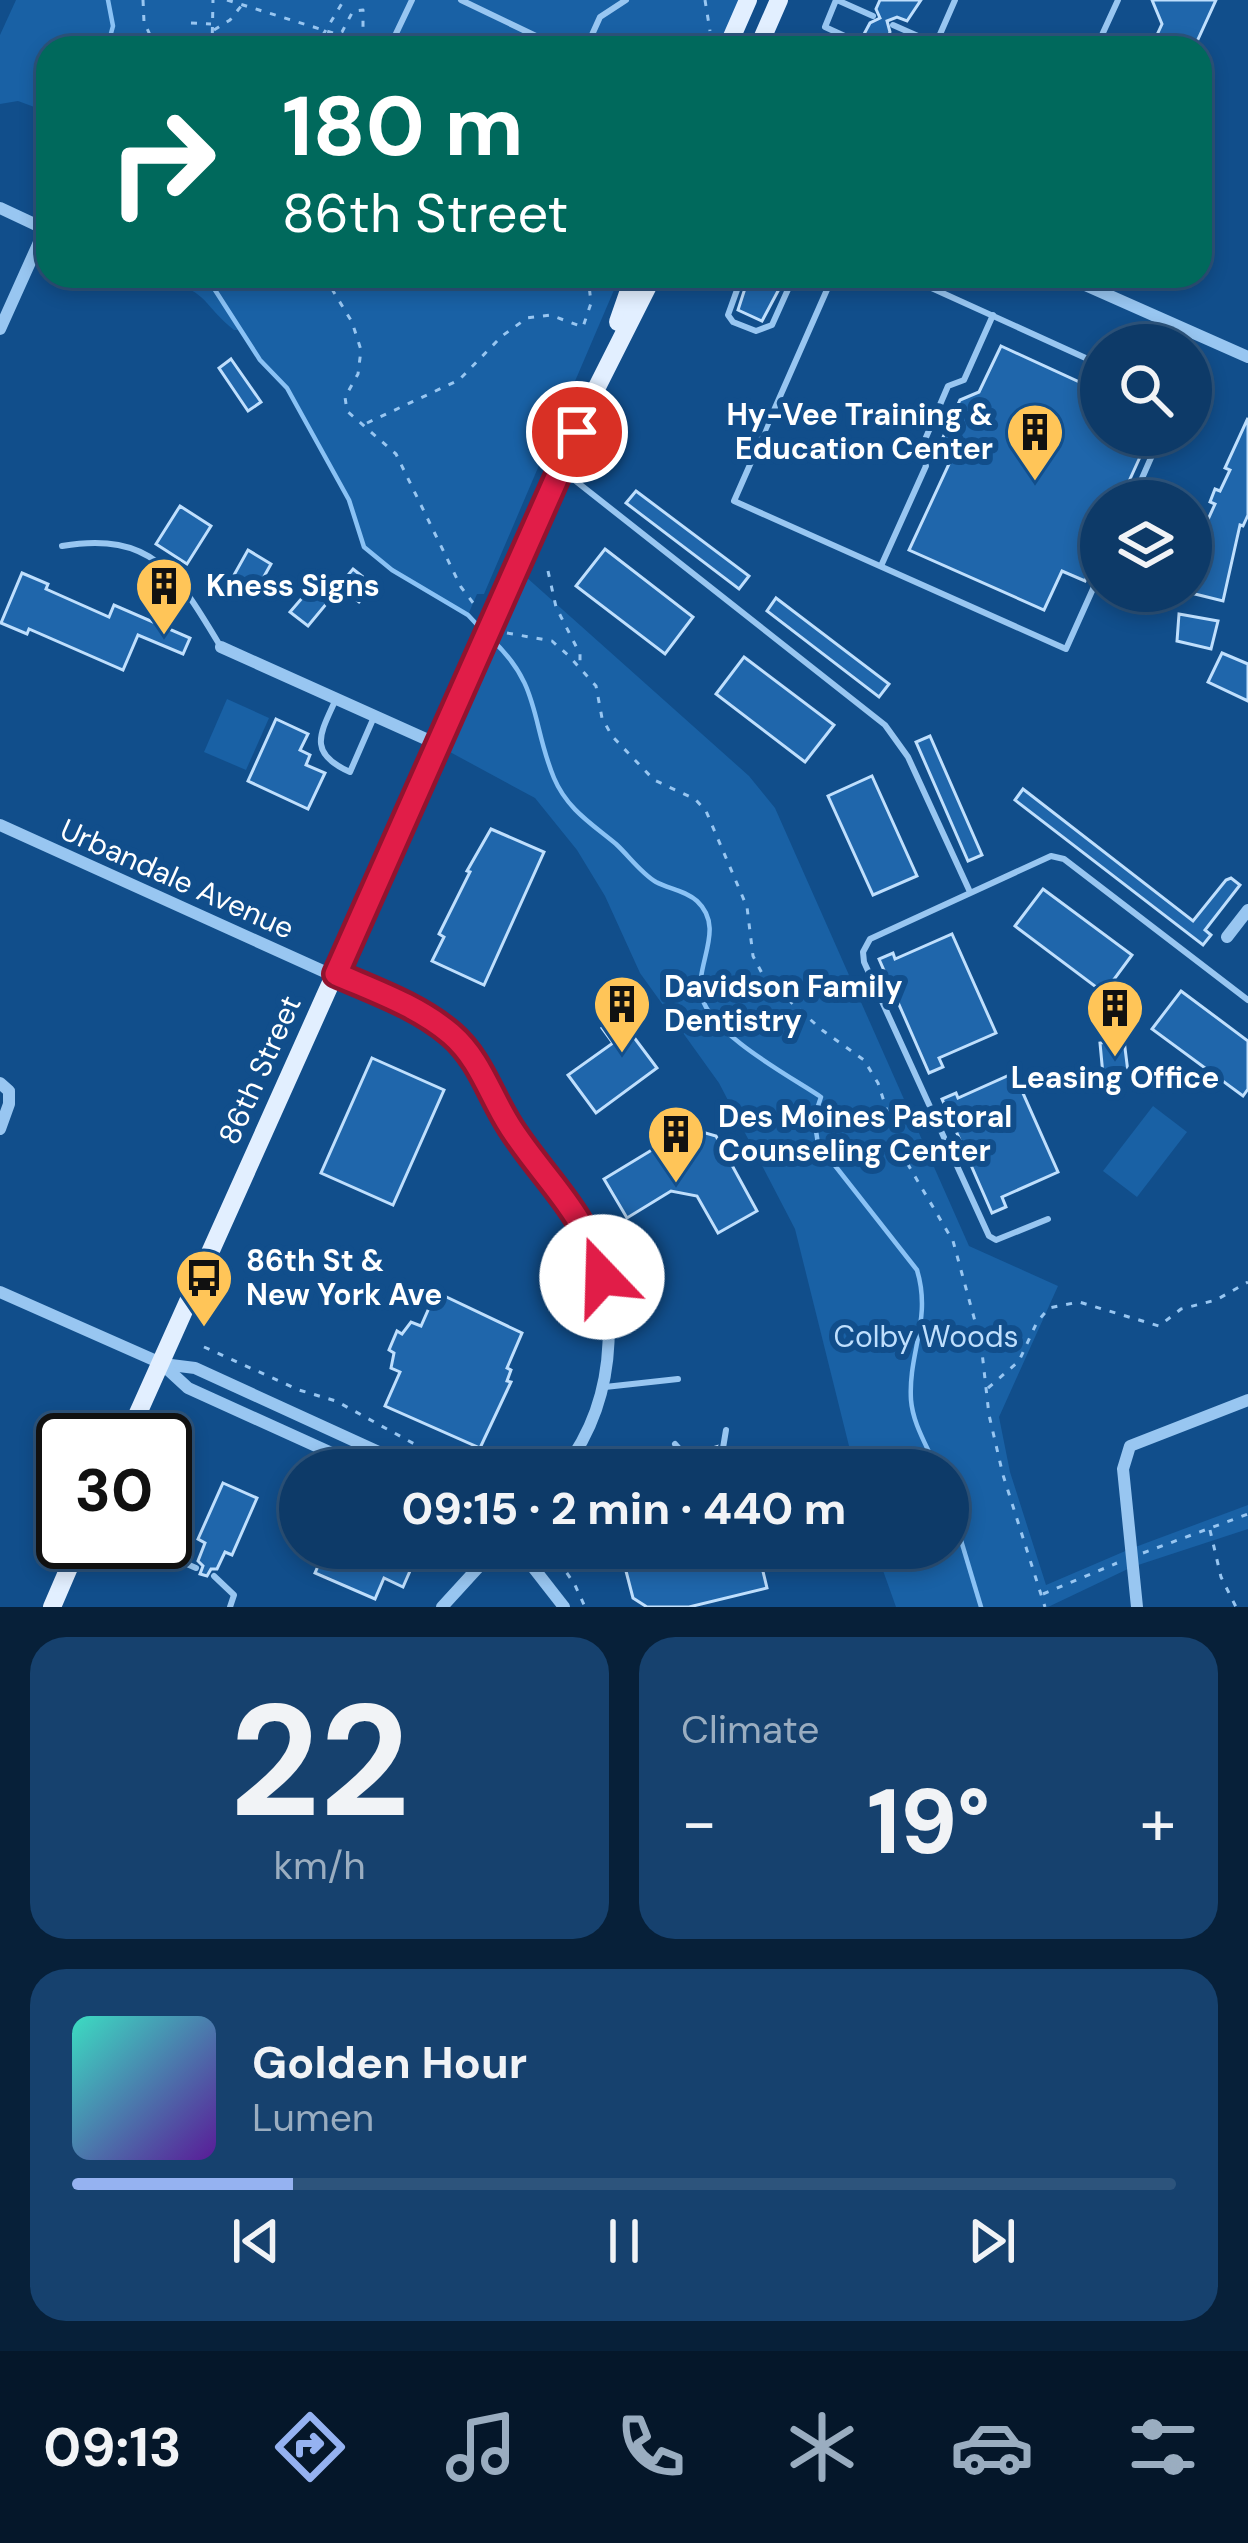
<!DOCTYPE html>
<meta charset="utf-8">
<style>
:root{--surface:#0d3a68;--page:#16416e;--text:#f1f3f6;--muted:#9aadc0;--line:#2d547c;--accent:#95b2f1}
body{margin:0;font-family:"DM Sans",sans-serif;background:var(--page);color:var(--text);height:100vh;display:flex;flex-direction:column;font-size:45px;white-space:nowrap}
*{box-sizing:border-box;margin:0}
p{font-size:39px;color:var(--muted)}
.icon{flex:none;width:66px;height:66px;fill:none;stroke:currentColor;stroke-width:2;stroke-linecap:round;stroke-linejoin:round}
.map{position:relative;height:1607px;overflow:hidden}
.sheet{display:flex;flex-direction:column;gap:30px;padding:30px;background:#072039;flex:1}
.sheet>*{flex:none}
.hud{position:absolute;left:36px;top:36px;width:1176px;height:252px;border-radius:36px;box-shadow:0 6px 18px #0003,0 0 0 3px var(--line);background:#00695c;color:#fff;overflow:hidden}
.controls{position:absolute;left:1080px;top:324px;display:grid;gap:24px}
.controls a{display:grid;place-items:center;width:132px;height:132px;border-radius:50%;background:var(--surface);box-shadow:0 6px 18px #0003,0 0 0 3px var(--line);font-size:60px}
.speed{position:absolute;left:36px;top:1413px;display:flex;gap:24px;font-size:60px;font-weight:700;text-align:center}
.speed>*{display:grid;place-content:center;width:156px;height:156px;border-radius:50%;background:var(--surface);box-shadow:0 6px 18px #0003,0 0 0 3px var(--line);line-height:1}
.speed .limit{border:6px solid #111;border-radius:18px;background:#fff;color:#111}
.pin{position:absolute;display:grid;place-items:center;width:102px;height:102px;color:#fff;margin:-51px;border:6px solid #fff;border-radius:50%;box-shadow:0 3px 12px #0007}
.me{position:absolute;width:132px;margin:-66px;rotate:339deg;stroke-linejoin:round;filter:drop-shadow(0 0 9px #0008)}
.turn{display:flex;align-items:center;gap:42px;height:252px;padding:0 48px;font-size:54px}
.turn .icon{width:156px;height:156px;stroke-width:2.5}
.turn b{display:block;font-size:84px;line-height:102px}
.big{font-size:90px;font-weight:800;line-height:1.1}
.sheet .card{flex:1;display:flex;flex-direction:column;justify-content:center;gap:18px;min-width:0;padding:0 42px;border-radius:36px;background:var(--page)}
.sheet .dial{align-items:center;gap:0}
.dial b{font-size:156px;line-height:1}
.song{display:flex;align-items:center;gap:36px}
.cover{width:144px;height:144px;border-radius:18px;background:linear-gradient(135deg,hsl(170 70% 55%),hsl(270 70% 35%))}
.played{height:12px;border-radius:6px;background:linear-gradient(90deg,var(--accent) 20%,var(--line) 20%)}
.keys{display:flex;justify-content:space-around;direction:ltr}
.heat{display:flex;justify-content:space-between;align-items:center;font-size:66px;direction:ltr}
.sheet .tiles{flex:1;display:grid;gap:30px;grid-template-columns:1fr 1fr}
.card:last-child{grid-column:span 2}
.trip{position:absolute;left:279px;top:1449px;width:690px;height:120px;border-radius:60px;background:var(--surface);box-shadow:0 6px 18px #0003,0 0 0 3px var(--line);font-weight:800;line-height:120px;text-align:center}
.menu{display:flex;height:192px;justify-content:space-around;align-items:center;background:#05172a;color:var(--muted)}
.menu .icon{width:84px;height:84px}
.menu .current{color:var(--accent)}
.menu b{font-size:54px;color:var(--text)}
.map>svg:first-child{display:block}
</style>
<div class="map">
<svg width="1248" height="1607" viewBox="0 0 1248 1607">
<rect width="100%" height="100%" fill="#114e8b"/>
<g fill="#1961a5">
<polygon points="16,0 741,0 720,48 48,48 48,112 18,101 0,104 0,35"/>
<path d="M 151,276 L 620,276 L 484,594 L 477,594 L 468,615 L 392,570 L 364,547 L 349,500 L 287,388 L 260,360 L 241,330 L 234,330 C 202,305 203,281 159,288 Z"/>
<polygon points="516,568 749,776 775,808 969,1246 1058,1286 999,1417 1010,1472 1046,1585 1130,1549 1248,1505 1248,1529 1132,1567 1048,1607 896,1607 875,1548 948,1548 948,1470 855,1470 795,1229 719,1083 640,973 605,896 577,850 535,798 437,745"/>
<polygon points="227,699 269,718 246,770 204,752"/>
<polygon points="1153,1106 1187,1132 1137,1197 1103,1171"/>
</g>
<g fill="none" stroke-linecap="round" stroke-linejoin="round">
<g stroke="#8ac2f5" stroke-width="4.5">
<polyline points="107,48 113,26 108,0"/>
<polyline points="206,276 260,360 287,388 349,500 364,547 392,570 468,615 483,631"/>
<path d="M 491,639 C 541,684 531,723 554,778 C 567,809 592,824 616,844 C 629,856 641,873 656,882 C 669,889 685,890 697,901 C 727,929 693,966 702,998 C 714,1036 788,1075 821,1097 L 814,1118 L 818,1144 L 917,1270 C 932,1319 908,1353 911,1400 C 913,1425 928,1447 937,1470"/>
<polyline points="948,1497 981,1607"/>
</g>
</g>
<g fill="#1f66ab" stroke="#bfdffd" stroke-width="3">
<polygon points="880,0 921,0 907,21 897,17 887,21 890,32 883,48 865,48 863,36 870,23 880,18 876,9"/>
<polygon points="1152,0 1216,0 1194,48 1151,48 1162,24"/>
<polygon points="749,276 786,276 762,321 738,310"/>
<polygon points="1001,346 1101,392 1101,435 1150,435 1120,501 1101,501 1101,544 1085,581 1062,571 1044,610 909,550 949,464 940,444 960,400 979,392"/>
<polygon points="231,359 261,402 248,411 219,368"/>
<polygon points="1248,418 1248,515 1243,526 1240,525 1223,601 1191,593 1196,556 1192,555 1215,504 1210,502 1215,489 1220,491 1230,470 1225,468"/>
<polygon points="636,491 749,576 739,589 626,503"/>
<polygon points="180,506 211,526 187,564 156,544"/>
<polygon points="605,549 693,617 665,654 576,586"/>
<polygon points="248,550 271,564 252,598 229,584"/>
<polygon points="353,569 373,585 359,602 339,586"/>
<polygon points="22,573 48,584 46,589 109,617 114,605 190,638 183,654 138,635 123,670 29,629 27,634 1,623"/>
<polygon points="315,583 332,597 308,626 290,612"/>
<polygon points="776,598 889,684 879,697 767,611"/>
<polygon points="1179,614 1218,621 1211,649 1177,641"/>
<polygon points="1222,653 1248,664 1248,701 1208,682"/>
<polygon points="744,657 834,725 805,762 716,694"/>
<polygon points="276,719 308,734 300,750 310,755 306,765 325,773 308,809 248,781"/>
<polygon points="930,736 982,855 968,861 916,742"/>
<polygon points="872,776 917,876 873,895 828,796"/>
<polygon points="1023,789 1193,921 1226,880 1231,878 1240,885 1205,930 1211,935 1203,945 1015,800"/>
<polygon points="491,829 544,852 484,985 432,961 444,937 439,934 470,872 467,871"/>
<polygon points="1043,889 1132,955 1104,993 1015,926"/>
<polygon points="952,934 996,1033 939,1058 943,1067 929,1073 879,959 893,953 895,959"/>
<polygon points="1181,991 1248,1041 1248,1089 1243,1096 1152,1029"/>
<polygon points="618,1016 657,1068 596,1113 568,1075 613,1043 602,1028"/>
<polygon points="1124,1040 1128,1072 1103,1075 1100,1043"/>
<polygon points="372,1058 444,1090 393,1205 321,1173"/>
<polygon points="1014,1073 1058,1172 1002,1197 1006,1207 992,1213 942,1099 956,1093 958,1098"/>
<polygon points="688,1128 716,1136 757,1211 718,1233 697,1196 671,1191 627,1218 604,1179"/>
<polygon points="436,1292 522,1333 507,1368 511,1370 507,1381 511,1382 480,1448 385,1406 400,1372 391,1368 394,1353 389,1350 397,1331 402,1334 411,1322 421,1326"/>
<polygon points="716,1447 711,1458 721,1462 724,1470 697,1470 702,1460 696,1453"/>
<polygon points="803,1457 807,1470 768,1470 767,1465"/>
<polygon points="223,1483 257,1498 232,1555 225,1552 217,1569 211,1569 207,1576 200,1574 203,1566 198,1561 205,1543 198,1539"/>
<polygon points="326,1548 420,1548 403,1587 384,1578 375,1599 315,1573"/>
<polygon points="620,1548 662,1548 663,1554 685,1567 708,1560 705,1548 786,1548 786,1553 760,1559 767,1588 689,1607 647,1607 633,1598"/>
</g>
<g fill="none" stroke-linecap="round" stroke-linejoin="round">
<g stroke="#98c6f1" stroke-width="3" stroke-dasharray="6 9" stroke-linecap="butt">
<polyline points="143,0 144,22 156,48"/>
<polyline points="227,0 336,34 342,32 353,11 363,10 363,38 380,48"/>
<polyline points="705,0 710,31"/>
<polyline points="191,23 211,24"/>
<polyline points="214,30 230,20 246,0"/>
<polyline points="212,48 213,0"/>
<polyline points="315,48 344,0"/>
<polyline points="324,276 352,322 361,350 358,374 345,397 347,411 396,454 461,587 477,608"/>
<polyline points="367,423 459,380 502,336 527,318 550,315 583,327 591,303 588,276"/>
<polyline points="548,571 556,607 580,654 580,663"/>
<polyline points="507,633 552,641 569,656 596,686 602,718 612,736 654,780 695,799 706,811 747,907 753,956 765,979 822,1030 864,1060 878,1083 900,1151 953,1241 981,1343 989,1415 1003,1475 1045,1607"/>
<polyline points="204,1347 299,1390 336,1401 418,1446 475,1470"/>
<polyline points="988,1388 1019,1361 1037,1322 1049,1308 1079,1302 1159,1326 1181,1309 1216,1300 1248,1282"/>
<polyline points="1210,1530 1221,1577 1236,1607"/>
<polyline points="550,1548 575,1585 585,1607"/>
<polyline points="1143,1553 1248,1514"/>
<polyline points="1043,1594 1117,1563"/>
</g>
<g stroke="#98c6f1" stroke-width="6">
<polyline points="461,0 561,48"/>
<polyline points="836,0 825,27 860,43"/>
<polyline points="837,0 873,16"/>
<polyline points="893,25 936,44"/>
<polyline points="392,42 412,0"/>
<polyline points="586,48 600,17 626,0"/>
<polyline points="934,48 955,0"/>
<polyline points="1096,48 1118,0"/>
<polyline points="742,276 728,315 733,322 756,331 772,325 794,276"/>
<polyline points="833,276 734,501 1066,649 1101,571"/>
<polyline points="905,276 1101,365"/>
<polyline points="563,471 885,725 908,757 970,892"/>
<polyline points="1132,501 1161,435"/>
<path d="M 62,546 C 152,531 177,574 219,644"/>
<polyline points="881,566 926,466 921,449 948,386 964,380 993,315"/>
<path d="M 336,699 C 320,734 307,753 350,772 L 374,717"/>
<polyline points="1048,1219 996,1240 989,1236 864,962 863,952 870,939 1051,856 1064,859 1248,1000"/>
<polyline points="602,1277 658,1277"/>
<polyline points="605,1387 678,1379"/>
<polyline points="675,1444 690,1461 695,1460"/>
<polyline points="718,1455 722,1454 726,1430"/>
<polyline points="157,1551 196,1568"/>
<polyline points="214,1576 234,1595 230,1607"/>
</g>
<g stroke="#98c6f1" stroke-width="12">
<polyline points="0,208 45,229 0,329"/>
<polyline points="1065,276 1248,357"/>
<polyline points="221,647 437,744"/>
<polyline points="0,825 334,976"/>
<polyline points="1227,937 1248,910"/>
<path d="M 336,973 C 375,991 417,1005 449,1033 C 483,1062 494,1104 519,1140 C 536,1165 560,1185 576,1211 C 622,1290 621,1396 563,1470"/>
<polyline points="0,1083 9,1091 9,1104 0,1129"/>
<polyline points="0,1292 163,1364 195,1368 418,1470"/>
<polyline points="163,1365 188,1388 369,1470"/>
<polyline points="518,1548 564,1607"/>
<polyline points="442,1607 496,1548"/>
<polyline points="1137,1607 1123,1469 1130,1446 1248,1400"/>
</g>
<g stroke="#e2efff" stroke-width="18">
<polyline points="727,48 748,0"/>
<polyline points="758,48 779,0"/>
<polyline points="618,322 634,276"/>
<polyline points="495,615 593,395 653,276"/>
<polyline points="126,1440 480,650"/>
<polyline points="52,1607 80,1542"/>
</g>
<polyline stroke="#e2efff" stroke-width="18" points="480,650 495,615"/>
</g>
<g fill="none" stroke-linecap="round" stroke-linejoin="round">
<defs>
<path id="route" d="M 577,432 L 336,974 C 375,991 418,1006 451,1034 C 481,1060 490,1096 511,1128 C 546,1182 586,1212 602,1277"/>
</defs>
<use href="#route" stroke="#92132f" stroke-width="30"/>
<use href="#route" stroke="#e11d48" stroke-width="21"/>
</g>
<defs>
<symbol id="building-pin" viewBox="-11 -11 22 30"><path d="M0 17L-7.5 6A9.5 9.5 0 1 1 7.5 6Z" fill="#ffc558" stroke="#114e8b"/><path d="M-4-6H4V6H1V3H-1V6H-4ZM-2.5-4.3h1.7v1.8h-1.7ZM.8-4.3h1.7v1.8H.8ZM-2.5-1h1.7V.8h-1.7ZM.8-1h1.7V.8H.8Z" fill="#111"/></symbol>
<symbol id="bus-pin" viewBox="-11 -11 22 30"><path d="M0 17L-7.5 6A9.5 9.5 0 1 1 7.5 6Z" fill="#ffc558" stroke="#114e8b"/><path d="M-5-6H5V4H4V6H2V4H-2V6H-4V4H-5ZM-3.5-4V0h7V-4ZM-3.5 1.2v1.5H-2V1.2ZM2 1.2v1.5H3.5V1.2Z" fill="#111"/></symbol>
</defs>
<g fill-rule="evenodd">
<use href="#building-pin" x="1002" y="399" width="66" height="90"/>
<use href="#building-pin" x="131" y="553" width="66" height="90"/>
<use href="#building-pin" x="589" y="971" width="66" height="90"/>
<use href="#building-pin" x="1082" y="975" width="66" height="90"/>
<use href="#building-pin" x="643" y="1101" width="66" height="90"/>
<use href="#bus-pin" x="171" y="1245" width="66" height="90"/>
</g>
<g text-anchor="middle" stroke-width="12" stroke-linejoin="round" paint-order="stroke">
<g font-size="30" font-weight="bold" fill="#fff" stroke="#114e8b" text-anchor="start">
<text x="993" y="425" text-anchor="end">Hy-Vee Training &amp;<tspan x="993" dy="34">Education Center</tspan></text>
<text x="206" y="596">Kness Signs</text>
<text x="664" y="997">Davidson Family<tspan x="664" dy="34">Dentistry</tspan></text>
<text x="1115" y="1088" text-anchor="middle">Leasing Office</text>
<text x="718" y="1127">Des Moines Pastoral<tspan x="718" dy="34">Counseling Center</tspan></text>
<text x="246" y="1271">86th St &amp;<tspan x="246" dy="34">New York Ave</tspan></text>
</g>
<g font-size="30" fill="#fff" stroke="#114e8b">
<text transform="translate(177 879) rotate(24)" y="10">Urbandale Avenue</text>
<text transform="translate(260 1070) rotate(-66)" y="10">86th Street</text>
</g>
<g font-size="30" fill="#bfdffd" stroke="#114e8b">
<text x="926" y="1347">Colby Woods</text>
</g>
</g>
</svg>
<div class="controls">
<a><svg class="icon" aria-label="search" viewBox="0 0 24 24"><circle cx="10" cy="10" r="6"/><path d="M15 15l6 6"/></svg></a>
<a><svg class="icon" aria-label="layers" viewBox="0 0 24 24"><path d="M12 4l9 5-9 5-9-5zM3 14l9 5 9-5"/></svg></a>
</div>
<div class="speed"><div class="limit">30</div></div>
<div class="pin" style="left:577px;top:432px;background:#d93025"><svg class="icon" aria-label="arrive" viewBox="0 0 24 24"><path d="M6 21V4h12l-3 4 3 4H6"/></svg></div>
<svg class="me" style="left:602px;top:1277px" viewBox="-20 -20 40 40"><circle r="19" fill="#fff"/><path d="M0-13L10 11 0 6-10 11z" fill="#e11d48"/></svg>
<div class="trip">09:15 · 2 min · 440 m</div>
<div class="hud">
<div class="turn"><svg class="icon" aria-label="right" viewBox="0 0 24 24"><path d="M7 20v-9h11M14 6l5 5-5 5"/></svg><div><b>180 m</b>86th Street</div></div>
</div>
</div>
<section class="sheet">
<div class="tiles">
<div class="card dial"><b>22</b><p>km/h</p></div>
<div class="card"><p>Climate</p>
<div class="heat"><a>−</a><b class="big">19°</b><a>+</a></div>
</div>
<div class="card">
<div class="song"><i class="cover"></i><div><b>Golden Hour</b><p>Lumen</p></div></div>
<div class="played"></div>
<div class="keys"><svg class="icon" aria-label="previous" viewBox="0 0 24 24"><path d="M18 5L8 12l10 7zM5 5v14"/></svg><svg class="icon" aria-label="pause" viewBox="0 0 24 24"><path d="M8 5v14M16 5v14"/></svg><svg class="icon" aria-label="next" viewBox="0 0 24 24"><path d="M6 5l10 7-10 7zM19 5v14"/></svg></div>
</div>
</div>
</section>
<nav class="menu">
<b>09:13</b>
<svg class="icon current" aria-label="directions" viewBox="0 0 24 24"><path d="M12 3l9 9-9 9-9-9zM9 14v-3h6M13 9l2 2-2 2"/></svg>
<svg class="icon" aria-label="music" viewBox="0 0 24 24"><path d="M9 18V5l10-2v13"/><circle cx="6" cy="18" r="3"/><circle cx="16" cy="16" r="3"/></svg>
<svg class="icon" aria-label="phone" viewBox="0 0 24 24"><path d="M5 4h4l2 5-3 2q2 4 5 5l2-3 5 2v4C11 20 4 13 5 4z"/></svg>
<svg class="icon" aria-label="climate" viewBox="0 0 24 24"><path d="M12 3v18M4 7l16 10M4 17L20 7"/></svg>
<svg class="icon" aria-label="car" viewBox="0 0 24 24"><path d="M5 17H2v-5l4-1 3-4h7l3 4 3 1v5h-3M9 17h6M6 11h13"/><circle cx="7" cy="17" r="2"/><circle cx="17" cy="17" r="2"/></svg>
<svg class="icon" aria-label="filters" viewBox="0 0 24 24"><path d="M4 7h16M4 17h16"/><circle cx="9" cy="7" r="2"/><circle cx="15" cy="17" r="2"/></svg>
</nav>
